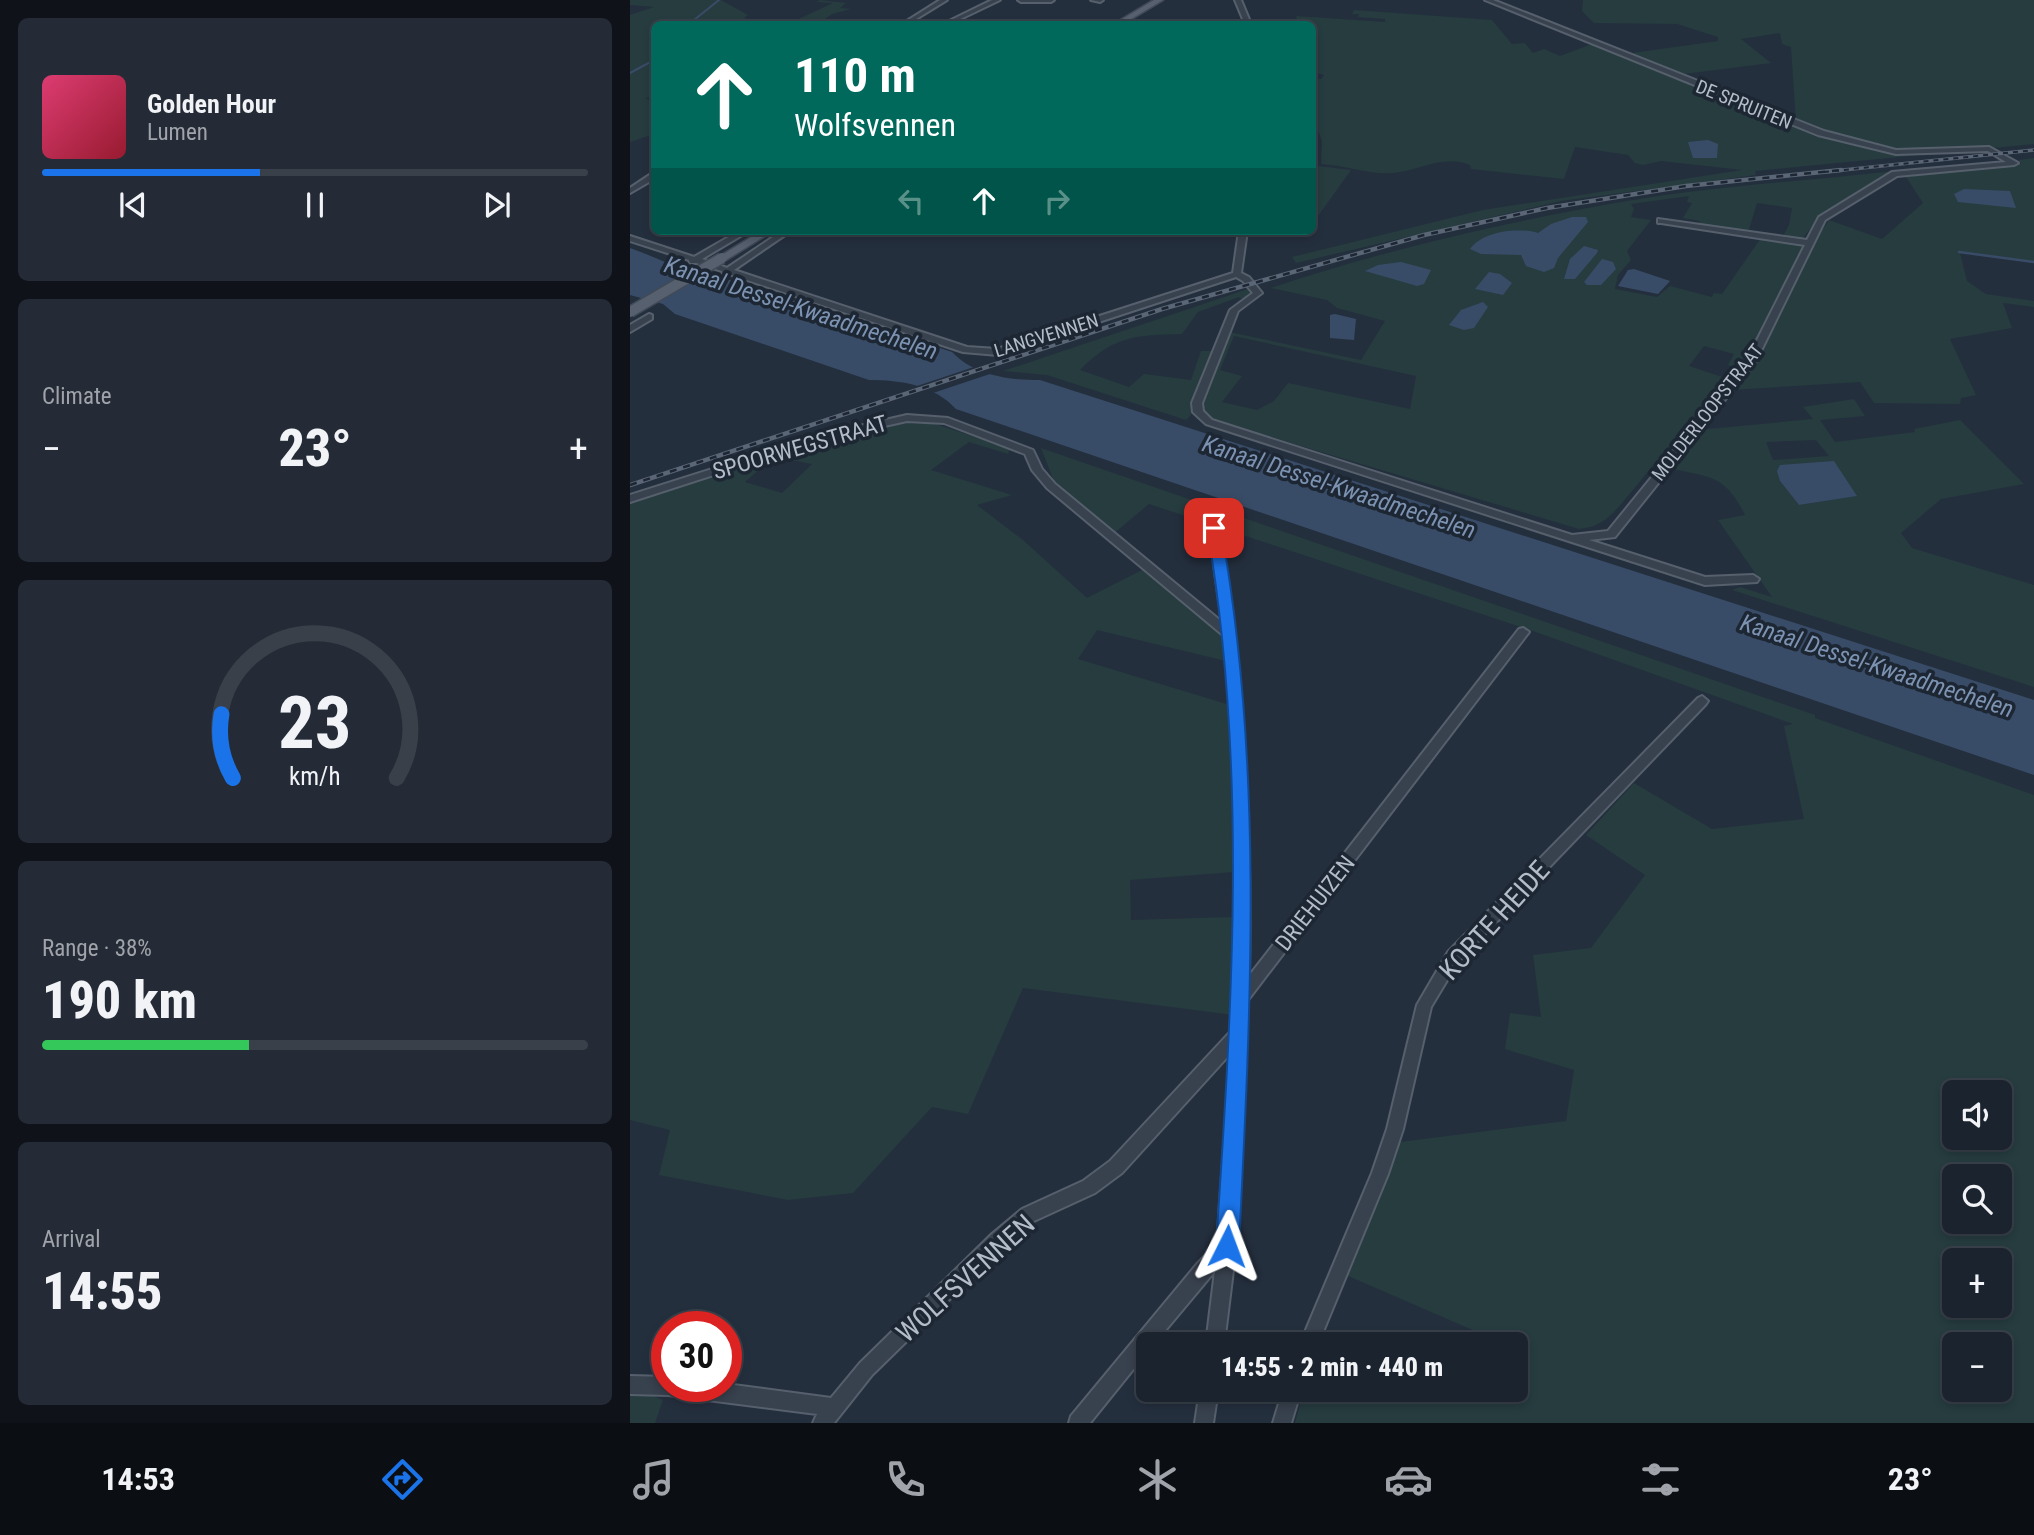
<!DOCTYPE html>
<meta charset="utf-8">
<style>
:root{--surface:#1b232e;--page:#242b36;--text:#f1f3f6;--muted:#a0a4aa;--line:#39404a;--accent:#1a73e8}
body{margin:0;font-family:"Roboto Condensed",sans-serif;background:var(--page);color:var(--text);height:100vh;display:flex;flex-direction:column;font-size:26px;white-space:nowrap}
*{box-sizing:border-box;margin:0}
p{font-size:23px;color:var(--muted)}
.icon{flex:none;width:38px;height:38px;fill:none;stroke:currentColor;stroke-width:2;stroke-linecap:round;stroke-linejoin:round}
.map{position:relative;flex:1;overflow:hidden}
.drawer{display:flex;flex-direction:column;gap:18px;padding:18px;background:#0f1319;width:630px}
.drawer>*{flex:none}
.guide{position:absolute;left:21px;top:21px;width:665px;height:214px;border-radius:10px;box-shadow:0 4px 10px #0003,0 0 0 2px var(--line);background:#00695c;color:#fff;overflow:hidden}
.controls{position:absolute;left:1312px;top:1080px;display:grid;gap:14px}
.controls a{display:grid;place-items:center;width:70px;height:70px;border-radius:10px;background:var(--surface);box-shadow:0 4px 10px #0003,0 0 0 2px var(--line);font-size:35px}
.speed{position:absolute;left:21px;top:1311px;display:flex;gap:14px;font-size:35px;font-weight:700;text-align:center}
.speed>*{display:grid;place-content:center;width:91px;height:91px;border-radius:50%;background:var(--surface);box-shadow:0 4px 10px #0003,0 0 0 2px var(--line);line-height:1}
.speed .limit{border:10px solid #d22;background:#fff;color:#111}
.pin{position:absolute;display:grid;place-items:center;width:60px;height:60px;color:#fff;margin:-30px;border-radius:14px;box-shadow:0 4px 10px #0006}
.me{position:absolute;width:77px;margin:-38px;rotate:3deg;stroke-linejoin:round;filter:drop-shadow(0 0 5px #0008)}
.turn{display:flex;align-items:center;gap:24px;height:147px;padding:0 28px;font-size:32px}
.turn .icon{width:91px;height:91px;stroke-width:2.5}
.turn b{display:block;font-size:49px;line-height:60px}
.lanes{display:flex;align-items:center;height:66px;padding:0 28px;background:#0003;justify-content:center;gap:35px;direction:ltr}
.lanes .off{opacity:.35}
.big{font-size:52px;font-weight:800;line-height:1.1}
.drawer .widget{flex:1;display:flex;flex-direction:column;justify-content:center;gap:10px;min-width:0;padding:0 24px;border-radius:10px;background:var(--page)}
.drawer .dial{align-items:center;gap:0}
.dial svg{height:182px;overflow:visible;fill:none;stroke:var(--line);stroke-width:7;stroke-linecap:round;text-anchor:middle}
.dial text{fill:var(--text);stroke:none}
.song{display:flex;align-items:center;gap:21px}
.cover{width:84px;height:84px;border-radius:10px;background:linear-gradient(135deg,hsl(340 70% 55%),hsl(350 70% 35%))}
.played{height:7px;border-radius:4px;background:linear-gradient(90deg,var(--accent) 40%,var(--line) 40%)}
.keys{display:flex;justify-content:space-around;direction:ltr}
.heat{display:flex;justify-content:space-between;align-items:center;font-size:38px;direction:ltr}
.charge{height:10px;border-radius:5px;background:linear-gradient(90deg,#34c759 38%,var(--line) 0)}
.trip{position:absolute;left:506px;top:1332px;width:392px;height:70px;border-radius:10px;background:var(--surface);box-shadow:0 4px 10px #0003,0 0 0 2px var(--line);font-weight:800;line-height:70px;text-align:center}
.menu{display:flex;height:112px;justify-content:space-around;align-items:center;background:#0b0e12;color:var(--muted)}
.menu .icon{width:49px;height:49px}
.menu .selected{color:var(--accent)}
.menu b{font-size:32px;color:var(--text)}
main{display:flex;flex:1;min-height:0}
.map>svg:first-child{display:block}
</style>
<main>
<section class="drawer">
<div class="widget">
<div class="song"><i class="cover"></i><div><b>Golden Hour</b><p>Lumen</p></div></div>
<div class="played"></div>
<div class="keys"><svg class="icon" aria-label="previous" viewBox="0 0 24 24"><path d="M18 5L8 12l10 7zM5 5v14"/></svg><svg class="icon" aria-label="pause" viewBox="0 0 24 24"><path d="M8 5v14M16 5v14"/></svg><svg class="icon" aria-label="next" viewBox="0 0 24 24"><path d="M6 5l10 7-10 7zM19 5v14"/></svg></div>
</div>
<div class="widget"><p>Climate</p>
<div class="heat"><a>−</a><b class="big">23°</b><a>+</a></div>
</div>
<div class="widget dial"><svg viewBox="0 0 100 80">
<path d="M14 69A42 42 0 1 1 86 69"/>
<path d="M14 69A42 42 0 0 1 9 41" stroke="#1a73e8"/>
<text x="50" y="56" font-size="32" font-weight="700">23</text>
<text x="50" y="72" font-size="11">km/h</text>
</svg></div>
<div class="widget"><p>Range · 38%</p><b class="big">190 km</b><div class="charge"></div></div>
<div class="widget"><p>Arrival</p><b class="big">14:55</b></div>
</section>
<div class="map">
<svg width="1404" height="1423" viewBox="0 0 1404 1423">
<rect width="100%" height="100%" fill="#242f3e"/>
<g fill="#263c3f" fill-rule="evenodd">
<polygon points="0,0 91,0 118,15 114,18 142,24 24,24 24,97 15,98 24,102 24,134 0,142 0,15 24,7 0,5"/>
<polygon points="190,0 216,3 210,8 221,9 202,14 188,24 158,24 203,3 187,2"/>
<path d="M 953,0 L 1404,0 L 1404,144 L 1125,171 L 1126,175 L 931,201 L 666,263 L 662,257 L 853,210 L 1112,170 L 1031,161 L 1013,165 L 1005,163 L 998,155 L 945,147 L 934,179 L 841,169 L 840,165 C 813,154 789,171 763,173 C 740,175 714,165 691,164 L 692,141 L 683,118 L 682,79 L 691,79 L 694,75 L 683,72 L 682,24 L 669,24 L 666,16 L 755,22 L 755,19 L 728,17 L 729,14 L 722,14 L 724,10 L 862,20 L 882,44 L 895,43 L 903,53 L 914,49 L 930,56 L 962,44 L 1162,126 L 1166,122 L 1161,47 L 1152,44 L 1150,33 L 1111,39 L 1141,63 L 1046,75 L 995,54 L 1088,41 L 1088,37 L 1047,24 L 964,23 L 952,11 Z"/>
<path d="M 1404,158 L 1404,262 L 1330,253 L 1337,281 L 1356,294 L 1404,301 L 1404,307 L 1373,303 L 1382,328 L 1320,339 L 1346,395 L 1331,398 L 1330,404 L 1244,403 L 1230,382 L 1085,391 L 992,503 C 979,518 970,527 949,529 L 571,416 L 573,401 L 599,332 L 731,360 L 755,321 L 707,308 L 697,300 L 641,288 C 757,249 876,222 997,201 C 1085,186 1176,181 1265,171 L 1191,216 L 1171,240 L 1152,238 L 1159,225 L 1162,208 L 1127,203 L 1118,233 L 1068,225 L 1070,221 L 1053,218 L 1062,203 L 1057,202 L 1059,196 L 1001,204 L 1004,209 L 1001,217 L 1021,220 L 997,251 L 1001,260 L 988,275 L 985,289 L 1027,297 L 1040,286 L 1082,297 L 1084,293 L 1092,294 L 1131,238 L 1181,247 L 1199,220 L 1252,239 L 1293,203 L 1274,174 L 1391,164 L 1389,160 ZM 604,336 L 786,376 L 780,409 L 658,383 L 644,401 L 627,410 L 592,402 L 612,376 L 590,370 ZM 1074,346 L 1104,354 L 1098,365 L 1115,371 L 1107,382 L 1059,366 Z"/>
<polygon points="688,166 721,170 683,223 683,186"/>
<path d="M 621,288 L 623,294 L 614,300 L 609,297 L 568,312 L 552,334 C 506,335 483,336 450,370 L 499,387 L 514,374 L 561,380 L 571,351 L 583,351 L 560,416 L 556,420 L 417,375 L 373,371 Z"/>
<path d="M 1224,399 L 1235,416 L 1190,420 L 1205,442 L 1285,432 L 1284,429 L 1330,420 L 1394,484 L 1311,499 L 1271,533 L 1282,548 L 1404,585 L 1404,687 L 1102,590 L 1110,587 L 1142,597 L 1088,520 L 1115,515 C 1095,474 1079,477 1037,468 L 1068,430 L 1183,419 L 1173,407 ZM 1186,440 L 1199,456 L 1143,460 L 1136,442 ZM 1150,481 L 1226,496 L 1169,505 Z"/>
<polygon points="270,422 302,423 380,448 378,454 339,442 301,470 382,495 347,505 393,540 457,598 514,569 595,634 596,661 467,630 448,659 600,705 605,780 604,872 500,880 501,920 604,917 604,1015 393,988 338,1114 302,1107 223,1193 158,1200 29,1175 40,1130 0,1120 0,502 124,462 133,466 115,482 152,493 182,464 152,458 188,442"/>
<path d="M 411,448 L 1185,715 L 1185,718 L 1404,795 L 1404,1423 L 665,1423 L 674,1390 L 763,1390 L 769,1392 L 776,1390 L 886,1390 L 886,1344 L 856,1344 L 861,1338 L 716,1275 L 770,1142 L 936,1121 L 944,1070 L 875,1049 L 880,1013 L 911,1017 L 903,955 L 961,948 L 1015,875 L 956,835 L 1004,783 L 1082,829 L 1174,819 L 1154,726 L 1163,724 L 903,631 L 519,504 L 482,535 L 425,484 ZM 1325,1092 L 1370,1092 L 1370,1138 L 1325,1138 ZM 1325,1176 L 1370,1176 L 1370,1222 L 1325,1222 ZM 1325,1260 L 1370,1260 L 1370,1306 L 1325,1306 ZM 1325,1344 L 1370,1344 L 1370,1390 L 1325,1390 Z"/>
<polygon points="0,1395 24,1396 33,1400 25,1423 0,1423"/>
</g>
<g fill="#394c67">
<polygon points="1078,140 1088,144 1087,158 1063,158 1058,142"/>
<polygon points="1334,189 1380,191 1386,208 1328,202 1324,194"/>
<path d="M 942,217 L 956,217 L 958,222 L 928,258 L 924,268 L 914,272 L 896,266 L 891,255 L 851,254 L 840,249 C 853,231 887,227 908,233 L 921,224 Z"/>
<polygon points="954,246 968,250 967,253 945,279 934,279 940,259"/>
<path d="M 0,248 C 35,260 62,278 100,280 L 322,352 C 345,376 379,380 410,380 L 1404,700 L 1404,775 L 326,409 C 304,385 271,380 239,380 L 45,314 L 33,304 L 0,295 Z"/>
<polygon points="972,259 983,262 986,269 971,285 957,285 954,282"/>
<polygon points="771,262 801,270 794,284 787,286 735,271 748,265"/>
<polygon points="1004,269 1040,281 1028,294 988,286 998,270"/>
<polygon points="859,272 870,274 882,283 873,295 845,289"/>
<polygon points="853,302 858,307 844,328 834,330 819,325 831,310"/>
<polygon points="705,314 726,319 724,340 700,338 700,315"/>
<polygon points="1204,461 1227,496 1169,505 1150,481 1147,471 1150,465"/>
</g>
<polygon fill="#242f3e" points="347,366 366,372 300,394 281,388"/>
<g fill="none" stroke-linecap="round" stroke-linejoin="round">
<g stroke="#394c67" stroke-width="2">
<polyline points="59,24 89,0"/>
<polyline points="0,73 24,60"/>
</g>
<polyline stroke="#394c67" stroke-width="2.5" points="1329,252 1404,262"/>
<defs>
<g id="minor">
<polygon points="310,0 317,0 278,24 272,24"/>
<polygon points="362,0 370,0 320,24 313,24"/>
<polygon points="388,0 424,0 421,2 391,2"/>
<polygon points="461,0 473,0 470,2"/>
<polygon points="605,0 611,0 621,24 615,24"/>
<polygon points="855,0 863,0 1194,131 1266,150 1359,147 1388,163 1384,165 1267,176 1195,220 1126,361 985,537 959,540 1075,577 1123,575 1129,579 1127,582 1075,585 576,424 563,412 562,403 600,310 623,293 613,281 606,277 368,355 333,352 99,274 93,274 92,271 66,263 60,263 59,260 0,241 0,236 64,257 109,231 119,231 72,259 97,268 152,231 161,231 104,270 337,347 367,349 603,273 609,231 617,231 611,273 619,277 632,293 608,311 572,403 573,411 582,420 942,535 978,531 1117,360 1175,245 1031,223 1028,223 1028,219 1177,240 1189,217 1262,172 1376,162 1358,151 1266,154 1188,135"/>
<polygon points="21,174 24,174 24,179 0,193 0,188"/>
<polygon points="19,314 22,315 22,319 0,332 0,325"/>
<path d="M 277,415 L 318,418 L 403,450 L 412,469 L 425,484 L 592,622 L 579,528 L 584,524 L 589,528 C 613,676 622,825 619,976 L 889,629 L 893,628 L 899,632 L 618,1000 L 606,1246 L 594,1344 L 576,1344 L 585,1271 L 524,1344 L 518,1344 L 518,1351 L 460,1423 L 439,1423 L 441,1416 L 567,1264 L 587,1244 L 601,1053 L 492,1173 L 465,1193 L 404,1221 L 374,1246 L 242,1375 L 204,1423 L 183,1423 L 187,1414 L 38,1395 L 0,1394 L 0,1376 L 37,1377 L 37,1386 L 96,1386 L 96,1384 L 201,1398 L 230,1363 L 362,1234 L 392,1209 L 453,1181 L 480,1161 L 602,1030 C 609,899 608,766 594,636 L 417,488 L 402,470 L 395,454 L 314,423 L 277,421 L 192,440 L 0,502 L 0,495 L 186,436 Z"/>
<polygon points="1072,696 1078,701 1076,704 828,962 801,1007 773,1129 758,1174 688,1344 670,1344 742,1173 757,1129 787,1005 818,952 1068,698"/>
<polygon points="570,1390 588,1390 583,1423 565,1423"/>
<polygon points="653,1390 671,1390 661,1423 643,1423"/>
</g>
<g id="major">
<polygon points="524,0 533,0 493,24 484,24"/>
<polygon points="131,231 143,231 96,260 87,258"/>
</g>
</defs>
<use href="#minor" stroke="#565f6c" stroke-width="4"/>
<use href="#major" stroke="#414a57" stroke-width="3"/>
<use href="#minor" fill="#38414e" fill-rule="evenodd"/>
<use href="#major" fill="#56606e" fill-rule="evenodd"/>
<defs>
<polyline id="rail-far1" points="1194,172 1404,150"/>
<polyline id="rail" points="0,485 532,309 794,235 917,208 1056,186 1211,170"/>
</defs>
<use href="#rail-far1" stroke="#5a6575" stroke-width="3.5"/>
<use href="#rail" stroke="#5a6575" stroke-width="4.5"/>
<use href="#rail-far1" stroke="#1d2633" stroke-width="2" stroke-dasharray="5" stroke-linecap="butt"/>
<use href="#rail" stroke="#1d2633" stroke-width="2.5" stroke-dasharray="7" stroke-linecap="butt"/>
<defs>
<polyline id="major-bridge" points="0,312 92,258"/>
</defs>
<use href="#major-bridge" stroke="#414a57" stroke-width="13" stroke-linecap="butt"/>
<use href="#major-bridge" stroke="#56606e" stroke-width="10"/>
</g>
<path fill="#1a73e8" stroke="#114b97" stroke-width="2" d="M 584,523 L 591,528 C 634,766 621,1006 609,1246 L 605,1254 L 597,1257 L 590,1254 L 586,1246 C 602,1006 618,766 577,528 Z"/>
<g text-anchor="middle" stroke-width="7" stroke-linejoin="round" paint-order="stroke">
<g font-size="19" fill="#b4bcc9" stroke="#1d2633">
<text transform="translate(1114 104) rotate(22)" y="7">DE SPRUITEN</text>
<text transform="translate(416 335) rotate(-17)" y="7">LANGVENNEN</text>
<text transform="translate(1077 412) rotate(-52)" y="7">MOLDERLOOPSTRAAT</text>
</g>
<g font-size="23" fill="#b4bcc9" stroke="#1d2633">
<text transform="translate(170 447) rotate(-16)" y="8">SPOORWEGSTRAAT</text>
<text transform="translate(685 903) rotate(-52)" y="8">DRIEHUIZEN</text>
</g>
<g font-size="24" font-style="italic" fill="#7c92b1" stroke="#1d2633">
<text transform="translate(171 308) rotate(18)" y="8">Kanaal Dessel-Kwaadmechelen</text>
<text transform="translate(709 487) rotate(18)" y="8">Kanaal Dessel-Kwaadmechelen</text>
<text transform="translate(1247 666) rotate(18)" y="8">Kanaal Dessel-Kwaadmechelen</text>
</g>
<g font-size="28" fill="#b4bcc9" stroke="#1d2633">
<text transform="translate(864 920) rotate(-48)" y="10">KORTE HEIDE</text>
<text transform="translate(335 1278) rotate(-42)" y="10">WOLFSVENNEN</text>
</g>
</g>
</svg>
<div class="controls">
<a><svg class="icon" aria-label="sound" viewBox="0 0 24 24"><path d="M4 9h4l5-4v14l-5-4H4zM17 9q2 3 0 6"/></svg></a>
<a><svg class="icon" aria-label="search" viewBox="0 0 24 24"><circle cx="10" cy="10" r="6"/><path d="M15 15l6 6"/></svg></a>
<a>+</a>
<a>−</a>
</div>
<div class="speed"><div class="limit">30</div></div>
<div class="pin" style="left:584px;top:528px;background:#d93025"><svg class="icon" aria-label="arrive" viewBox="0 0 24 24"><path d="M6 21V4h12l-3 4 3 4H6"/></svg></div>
<svg class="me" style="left:597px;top:1246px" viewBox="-20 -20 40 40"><path d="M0-17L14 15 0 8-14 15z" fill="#1a73e8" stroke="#fff" stroke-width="4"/></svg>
<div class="trip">14:55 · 2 min · 440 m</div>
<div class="guide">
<div class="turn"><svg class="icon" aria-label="ahead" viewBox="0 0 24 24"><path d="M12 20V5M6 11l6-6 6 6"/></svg><div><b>110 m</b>Wolfsvennen</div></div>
<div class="lanes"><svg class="icon off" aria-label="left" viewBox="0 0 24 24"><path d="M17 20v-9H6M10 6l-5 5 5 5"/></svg><svg class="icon" aria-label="ahead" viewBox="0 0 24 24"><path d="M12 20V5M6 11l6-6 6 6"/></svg><svg class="icon off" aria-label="right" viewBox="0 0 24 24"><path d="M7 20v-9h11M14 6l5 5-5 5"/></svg></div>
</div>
</div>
</main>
<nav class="menu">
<b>14:53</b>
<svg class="icon selected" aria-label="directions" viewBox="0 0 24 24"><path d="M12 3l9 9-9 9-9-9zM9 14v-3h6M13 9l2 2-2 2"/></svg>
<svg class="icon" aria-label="music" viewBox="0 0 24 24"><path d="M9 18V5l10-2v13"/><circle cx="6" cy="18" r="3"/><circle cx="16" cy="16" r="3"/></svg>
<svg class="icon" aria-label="phone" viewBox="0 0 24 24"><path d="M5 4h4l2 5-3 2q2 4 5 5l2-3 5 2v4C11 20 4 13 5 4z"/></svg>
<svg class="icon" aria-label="climate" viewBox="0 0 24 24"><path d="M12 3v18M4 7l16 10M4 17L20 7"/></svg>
<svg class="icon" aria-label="car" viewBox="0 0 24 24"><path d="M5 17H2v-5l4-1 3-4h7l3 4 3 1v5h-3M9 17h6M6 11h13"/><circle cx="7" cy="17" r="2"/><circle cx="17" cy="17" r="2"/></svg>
<svg class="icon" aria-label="filters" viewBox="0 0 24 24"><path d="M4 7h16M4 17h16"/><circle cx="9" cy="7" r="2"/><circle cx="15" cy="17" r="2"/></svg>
<b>23°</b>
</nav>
